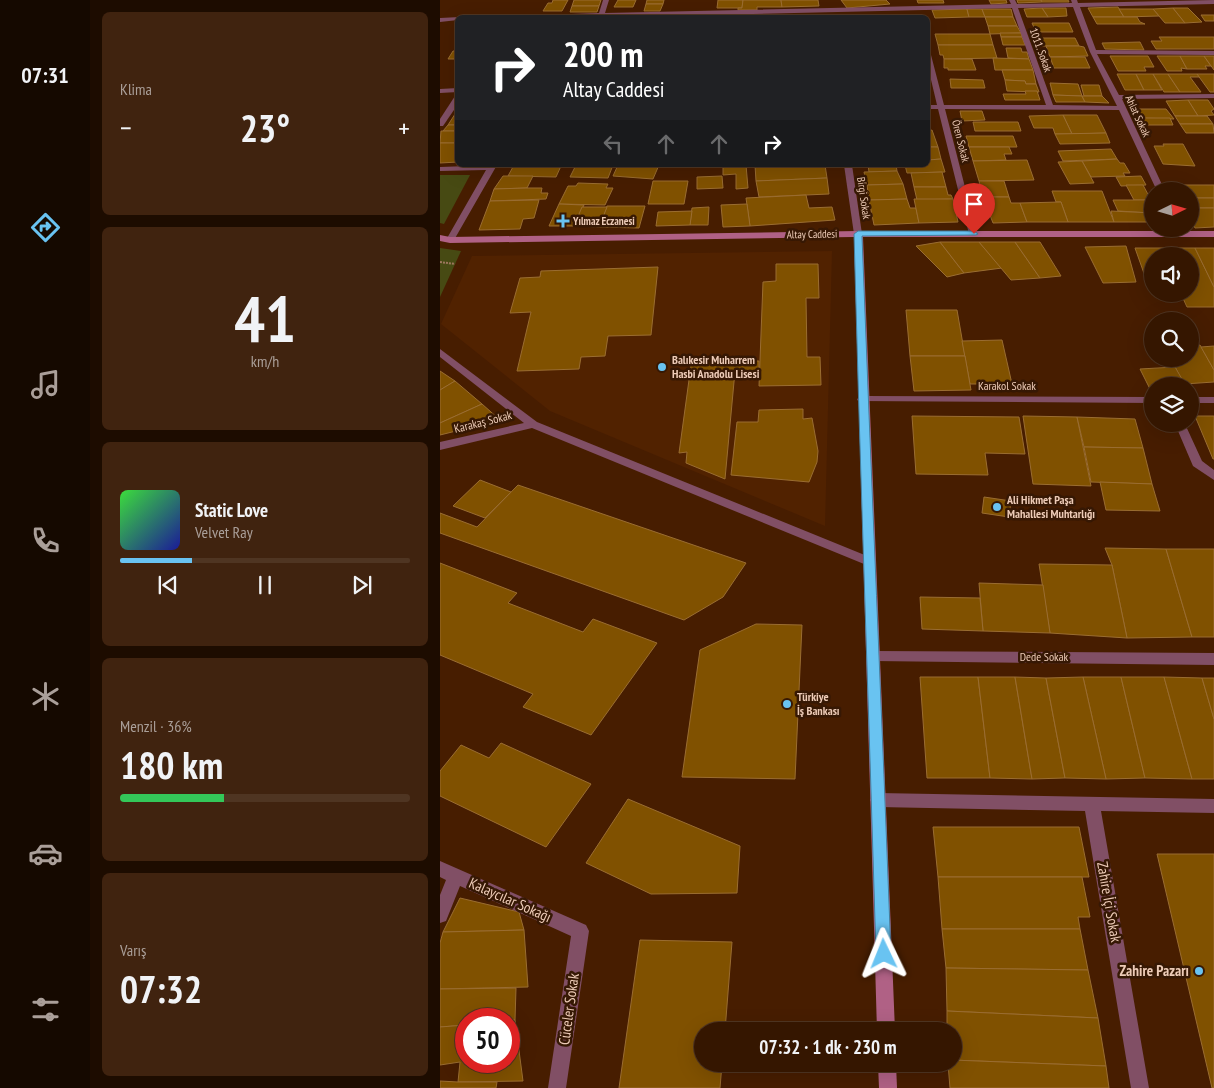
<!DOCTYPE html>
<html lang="tr">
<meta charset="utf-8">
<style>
:root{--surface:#351600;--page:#40230f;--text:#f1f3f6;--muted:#aa9f99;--line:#4f3522;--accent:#69c3f1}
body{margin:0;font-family:"PT Sans Narrow",sans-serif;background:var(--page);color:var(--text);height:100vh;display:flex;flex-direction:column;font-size:19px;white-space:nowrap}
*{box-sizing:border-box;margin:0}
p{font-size:16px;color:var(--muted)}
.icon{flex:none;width:28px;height:28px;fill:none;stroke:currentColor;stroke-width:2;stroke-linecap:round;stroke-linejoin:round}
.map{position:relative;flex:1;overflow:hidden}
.side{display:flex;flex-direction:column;gap:12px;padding:12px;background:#1d0c00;width:350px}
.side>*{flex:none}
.top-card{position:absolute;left:15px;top:15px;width:475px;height:152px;border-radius:8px;box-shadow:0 5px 20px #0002,0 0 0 1px var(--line);background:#202124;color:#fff;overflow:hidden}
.needle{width:32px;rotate:85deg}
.fabs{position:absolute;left:704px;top:182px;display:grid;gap:10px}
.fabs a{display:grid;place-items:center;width:55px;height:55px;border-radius:50%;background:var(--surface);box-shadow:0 5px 20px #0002,0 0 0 1px var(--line);font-size:25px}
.speed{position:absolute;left:15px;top:1008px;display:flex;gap:10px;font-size:25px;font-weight:700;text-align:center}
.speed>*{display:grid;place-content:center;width:65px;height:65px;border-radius:50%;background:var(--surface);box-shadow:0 5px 20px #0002,0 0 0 1px var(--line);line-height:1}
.speed .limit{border:8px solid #d22;background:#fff;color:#111}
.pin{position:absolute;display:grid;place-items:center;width:42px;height:42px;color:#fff;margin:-51px -21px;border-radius:50% 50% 50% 0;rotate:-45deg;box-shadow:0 0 5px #0007}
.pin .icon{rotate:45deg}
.me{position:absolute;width:55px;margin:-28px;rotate:358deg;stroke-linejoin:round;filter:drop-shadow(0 0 4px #0008)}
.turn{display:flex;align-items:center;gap:18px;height:105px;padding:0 25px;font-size:22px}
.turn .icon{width:65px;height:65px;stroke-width:2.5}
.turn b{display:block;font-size:35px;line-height:42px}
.lanes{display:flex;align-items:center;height:48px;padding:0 25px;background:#0003;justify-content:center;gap:25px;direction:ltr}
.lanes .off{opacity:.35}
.big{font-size:38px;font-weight:700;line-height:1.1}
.side .widget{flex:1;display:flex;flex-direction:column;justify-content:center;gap:8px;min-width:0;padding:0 18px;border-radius:8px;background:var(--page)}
.side .dial{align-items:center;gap:0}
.dial b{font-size:65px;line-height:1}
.song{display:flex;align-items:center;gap:15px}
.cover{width:60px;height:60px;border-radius:8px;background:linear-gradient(135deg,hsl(120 70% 55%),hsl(240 70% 35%))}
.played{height:5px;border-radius:2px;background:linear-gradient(90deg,var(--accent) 25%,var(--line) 25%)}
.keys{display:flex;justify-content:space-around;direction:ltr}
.heat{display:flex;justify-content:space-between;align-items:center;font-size:28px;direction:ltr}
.charge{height:8px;border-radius:4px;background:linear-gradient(90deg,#34c759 36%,var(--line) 0)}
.trip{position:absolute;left:254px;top:1022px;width:268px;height:50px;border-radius:25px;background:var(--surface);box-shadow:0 5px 20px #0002,0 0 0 1px var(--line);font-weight:700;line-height:50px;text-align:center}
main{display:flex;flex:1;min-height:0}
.menu{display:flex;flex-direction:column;width:90px;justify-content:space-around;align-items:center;background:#150900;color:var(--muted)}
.menu .icon{width:35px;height:35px}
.menu .selected{color:var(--accent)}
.menu b{font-size:22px;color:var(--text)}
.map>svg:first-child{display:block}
</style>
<main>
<nav class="menu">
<b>07:31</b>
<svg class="icon selected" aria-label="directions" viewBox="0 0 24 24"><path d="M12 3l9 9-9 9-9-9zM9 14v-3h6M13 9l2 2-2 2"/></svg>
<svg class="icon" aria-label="music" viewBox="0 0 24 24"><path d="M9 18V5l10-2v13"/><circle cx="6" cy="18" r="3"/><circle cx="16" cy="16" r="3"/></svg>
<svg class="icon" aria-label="phone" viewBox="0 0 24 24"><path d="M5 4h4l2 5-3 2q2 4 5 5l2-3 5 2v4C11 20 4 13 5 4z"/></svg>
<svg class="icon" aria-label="climate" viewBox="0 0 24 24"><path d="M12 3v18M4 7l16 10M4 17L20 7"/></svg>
<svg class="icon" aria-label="car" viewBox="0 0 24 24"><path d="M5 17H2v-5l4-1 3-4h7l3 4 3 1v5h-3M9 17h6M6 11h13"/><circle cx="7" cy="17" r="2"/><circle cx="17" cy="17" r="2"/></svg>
<svg class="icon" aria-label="filters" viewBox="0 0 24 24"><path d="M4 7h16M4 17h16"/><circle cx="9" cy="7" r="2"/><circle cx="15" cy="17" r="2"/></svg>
</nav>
<section class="side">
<div class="widget"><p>Klima</p>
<div class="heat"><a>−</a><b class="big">23°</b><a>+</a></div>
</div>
<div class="widget dial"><b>41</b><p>km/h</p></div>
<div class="widget">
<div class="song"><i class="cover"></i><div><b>Static Love</b><p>Velvet Ray</p></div></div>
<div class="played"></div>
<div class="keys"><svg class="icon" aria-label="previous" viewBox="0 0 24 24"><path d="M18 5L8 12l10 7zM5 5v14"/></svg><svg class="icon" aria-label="pause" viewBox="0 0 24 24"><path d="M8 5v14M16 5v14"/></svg><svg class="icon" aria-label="next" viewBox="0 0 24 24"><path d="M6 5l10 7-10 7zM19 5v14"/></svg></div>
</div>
<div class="widget"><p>Menzil · 36%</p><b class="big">180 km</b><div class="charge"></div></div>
<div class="widget"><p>Varış</p><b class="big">07:32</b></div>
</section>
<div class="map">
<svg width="774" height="1088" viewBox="0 0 774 1088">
<rect width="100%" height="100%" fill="#471d00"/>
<polygon fill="#512200" points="392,251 385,526 110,411 1,324 32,256"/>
<g fill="#474a13">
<polygon points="0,175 30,175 4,224 0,223"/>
<polygon points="0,248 21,251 0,297"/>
</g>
<g fill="#805100" stroke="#9a6d31">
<polygon points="113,0 128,0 122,11 103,11 108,3 112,3"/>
<polygon points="134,0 161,0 159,6 132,6"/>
<polygon points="178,0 196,0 193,7 174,7"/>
<polygon points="207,0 224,0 223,4 206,4"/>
<polygon points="278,0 303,0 302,8 277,8"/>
<polygon points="303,0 341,0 342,7 317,7 317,10 298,10 298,8 302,8"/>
<polygon points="341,0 378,0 379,6 342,7"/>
<polygon points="401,0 446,0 450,4 407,8"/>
<polygon points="477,0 503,0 504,3 478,3"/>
<polygon points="549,0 566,0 567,3 551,4"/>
<polygon points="577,0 601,0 602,2 578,3"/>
<polygon points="601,0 628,0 629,2 602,2"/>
<polygon points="206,4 223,4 220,11 204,11"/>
<polygon points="132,6 159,6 157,12 130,12"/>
<polygon points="678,7 684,17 653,17 648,8"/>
<polygon points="602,8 626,8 627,16 608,17"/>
<polygon points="602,8 608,17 587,17 584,9"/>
<polygon points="733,8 745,23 725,23 713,9"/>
<polygon points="733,8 748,8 762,22 745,23"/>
<polygon points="527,9 529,17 495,18 492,10"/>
<polygon points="527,9 542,9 545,17 529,17"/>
<polygon points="542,9 571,9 573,17 545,17"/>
<polygon points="679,9 713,9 719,16 684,17"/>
<polygon points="382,15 383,18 351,18 351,16"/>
<polygon points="761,15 774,15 774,21 765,21"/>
<polygon points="545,17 573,17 577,26 548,26"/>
<polygon points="653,17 697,17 700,22 705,24 657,24"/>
<polygon points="592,23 629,23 633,32 596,32"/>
<polygon points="548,26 577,26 581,33 550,34"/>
<polygon points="560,33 581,33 582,37 561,37"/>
<polygon points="495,34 550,34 553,45 498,45"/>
<polygon points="561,37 582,37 585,45 563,45"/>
<polygon points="719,37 774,37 774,49 716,49 711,41 722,41"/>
<polygon points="594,38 635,38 639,46 597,46"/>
<polygon points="700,42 704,50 665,49 662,43"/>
<polygon points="498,45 553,45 557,58 504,59 503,55 500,55"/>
<polygon points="606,46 639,46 644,47 648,56 610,57"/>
<polygon points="566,48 581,48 582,52 587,52 589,59 568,58"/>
<polygon points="13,51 18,51 18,59 8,59"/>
<polygon points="670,56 708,56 714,67 704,67 706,71 678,71"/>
<polygon points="717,56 740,56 747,69 741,68 742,71 727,71"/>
<polygon points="740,56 764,56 771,66 765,66 767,69 747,69"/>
<polygon points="764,56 774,56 774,70"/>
<polygon points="610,57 645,57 650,68 614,68"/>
<polygon points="553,58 589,59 593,70 555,70"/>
<polygon points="504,59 532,59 536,70 508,70 508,68 504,68"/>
<polygon points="562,70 593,70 596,84 586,84 585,81 565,80"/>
<polygon points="677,74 696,74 704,90 685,90"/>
<polygon points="696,74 713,74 722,90 704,90"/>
<polygon points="713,74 728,74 740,92 724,92"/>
<polygon points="728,74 757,74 760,77 750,77 761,92 740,92"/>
<polygon points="757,74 774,74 774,92 770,92"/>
<polygon points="510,79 543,80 545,88 511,88"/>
<polygon points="565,80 585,81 586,84 596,84 599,92 567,91"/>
<polygon points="610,83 638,84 642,96 613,95"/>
<polygon points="641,85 659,85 662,96 644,96"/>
<polygon points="585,91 597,91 600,100 565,100 563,94 586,94"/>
<polygon points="613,95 642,96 645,102 616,102"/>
<polygon points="642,96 662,96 669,103 645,102"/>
<polygon points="748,100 768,100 774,109 771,111 774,115 758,116"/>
<polygon points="748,100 758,116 735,116 726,101"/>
<polygon points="695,109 726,109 734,119 699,118"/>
<polygon points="17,111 18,125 8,125"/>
<polygon points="520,111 542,111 545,120 522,121"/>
<polygon points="623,115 657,115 666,133 632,134"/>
<polygon points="623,115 632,134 615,134 613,128 594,128 589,116"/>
<polygon points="735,116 767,116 773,124 740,124"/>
<polygon points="699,118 730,118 733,125 702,125"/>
<polygon points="533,122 578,122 581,131 535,131"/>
<polygon points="740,124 773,124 774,133 746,133"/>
<polygon points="8,125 18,125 18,131 3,131"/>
<polygon points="492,130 498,147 488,147 488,131"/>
<polygon points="1,131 18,131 18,143 0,143"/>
<polygon points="666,133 670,143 620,144 615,134"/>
<polygon points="526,136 573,136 577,147 529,147"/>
<polygon points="0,143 18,143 18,162 0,163"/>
<polygon points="723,144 743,144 755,166 723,164 714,146 724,146"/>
<polygon points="488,147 498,147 501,159 488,160"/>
<polygon points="529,147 569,147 572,154 564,154 566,160 533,161"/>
<polygon points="671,149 677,159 623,161 618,151"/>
<polygon points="501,159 505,172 467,173 465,165 488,165 488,160"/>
<polygon points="677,159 680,163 684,163 690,173 683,173 685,176 651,177 642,161"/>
<polygon points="587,160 594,180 539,181 533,161"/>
<polygon points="642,161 654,183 630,184 618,162"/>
<polygon points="74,165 121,166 116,177 68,176"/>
<polygon points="136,165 173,165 168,178 130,177"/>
<polygon points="178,165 219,165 213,179 173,176"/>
<polygon points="283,165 306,165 308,188 296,189 296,174 283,175"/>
<polygon points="315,165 385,165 387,178 316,181"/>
<polygon points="428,165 459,165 456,165 457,171 429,172"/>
<polygon points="457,171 463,184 427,185 424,172"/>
<polygon points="502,172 506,187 474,187 471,173"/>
<polygon points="63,176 93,176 87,188 54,189"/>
<polygon points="282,176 283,188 257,189 257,177"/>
<polygon points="701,176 706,185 681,186 676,177"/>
<polygon points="387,178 389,194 319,197 316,181"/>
<polygon points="213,181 248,181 244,204 208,204"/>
<polygon points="539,181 564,181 569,197 543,197"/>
<polygon points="138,183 168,184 166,188 173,188 165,205 119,204 128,186 136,186"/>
<polygon points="463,184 467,199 429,200 427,185"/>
<polygon points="686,185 703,185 711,200 694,200"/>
<polygon points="734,185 774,185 774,198 750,198 750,191 737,191"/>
<polygon points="474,187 506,187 508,195 511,195 513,199 477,200"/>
<polygon points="87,188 102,188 101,193 108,193 106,199 50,201 54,189"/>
<polygon points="612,191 662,191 674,222 628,222 621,202 616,202"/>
<polygon points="366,195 369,208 392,207 395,220 310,226 306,198"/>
<polygon points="543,197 569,197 571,203 580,203 587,222 553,223"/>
<rect x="750" y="198" width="24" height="10"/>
<polygon points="467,199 470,208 476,208 479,223 434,225 429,200"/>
<polygon points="474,199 513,199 518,222 479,223"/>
<polygon points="99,200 94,218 83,219 80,229 39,230 50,201"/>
<polygon points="673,200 711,200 712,213 678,211"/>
<polygon points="621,202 628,222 587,222 580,203"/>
<polygon points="119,204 144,205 134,226 109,226"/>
<polygon points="307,204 310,226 283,227 281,205"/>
<polygon points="167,206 205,206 199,228 159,227"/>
<polygon points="142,207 167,207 159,227 134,226"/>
<polygon points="269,207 268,225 250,225 252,208"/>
<polygon points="750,208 774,208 774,227 755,228 750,218"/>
<polygon points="252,211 250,225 216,226 218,212"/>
<polygon points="671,211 712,213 712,222 674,222"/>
<polygon points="500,242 524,273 507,277 476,246"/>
<polygon points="500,242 539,242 562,268 524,273"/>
<polygon points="539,242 575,242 600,278 571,280"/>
<polygon points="575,242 600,242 621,276 600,278"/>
<polygon points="686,246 696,282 663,283 645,247"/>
<polygon points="695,248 721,248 725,256 712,256 712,279 706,279"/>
<polygon points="721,248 755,248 774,287 774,307 747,307 741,294 750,294 750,256 725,256"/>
<polygon points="755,248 774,248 774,287"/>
<polygon points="336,264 378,264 379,298 366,298 367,357 380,357 381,385 319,386 323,282 336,281"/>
<polygon points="218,267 211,335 168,336 165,356 141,357 139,369 77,371 91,312 70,313 80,278 100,277 101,271"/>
<polygon points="466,310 517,310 525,356 470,356"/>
<polygon points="562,340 572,384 530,384 522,341"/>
<polygon points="760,345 774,370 774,382 744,384 731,359 750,359 750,346"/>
<polygon points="774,346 774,370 761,347"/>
<polygon points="470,356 525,356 531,390 474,391"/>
<polygon points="252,358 297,358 297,361 319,361 319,371 295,371 285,479 246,463 247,452 239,453"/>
<polygon points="735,367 746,386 712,386 711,391 700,369"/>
<polygon points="0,371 15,381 0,390"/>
<polygon points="15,381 42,404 0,423 0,390"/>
<polygon points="42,404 60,420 0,435 0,423"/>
<polygon points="363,409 363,419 372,418 378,451 377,462 369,482 291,475 297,422 318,422 319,410"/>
<polygon points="472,416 579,417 585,454 545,453 548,475 476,474"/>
<polygon points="583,416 637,417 651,486 593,484"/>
<polygon points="755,416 774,416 774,459 773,459"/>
<polygon points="637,417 695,419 703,448 644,447"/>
<polygon points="644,447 703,448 712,484 651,482"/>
<polygon points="40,480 71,492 45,518 13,506"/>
<polygon points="660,482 712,484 720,511 666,510"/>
<polygon points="78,485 306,563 283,597 244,620 0,533 0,513 37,527"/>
<polygon points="544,497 571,501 569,517 542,513"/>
<polygon points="665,548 726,549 752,637 687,638 672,565"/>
<polygon points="726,549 774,549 774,637 752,637"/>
<polygon points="0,563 77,593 68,603 143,632 153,619 217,643 151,735 83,707 93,694 0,655"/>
<polygon points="599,564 672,565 687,638 610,633"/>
<polygon points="539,583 603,585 610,633 543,631"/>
<polygon points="480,597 540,598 543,631 482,629"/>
<polygon points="316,624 362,625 355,779 242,777 260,650"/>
<polygon points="480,677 538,677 550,778 487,778"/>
<polygon points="538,677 575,677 592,779 550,778"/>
<polygon points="575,677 606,678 625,778 592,779"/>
<polygon points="643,677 681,677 705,778 666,779"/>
<polygon points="643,677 666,779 625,778 606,678"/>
<polygon points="681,677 724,677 752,779 705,778"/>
<polygon points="724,677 762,678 774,719 774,779 752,779"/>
<polygon points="762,678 774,678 774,719"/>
<polygon points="61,743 151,784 106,847 0,796 0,771 21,745 49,758"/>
<polygon points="188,799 300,846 297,893 211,894 146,863"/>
<polygon points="493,827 639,827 649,877 498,877"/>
<polygon points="717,854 774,854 774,1088 772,1088"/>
<polygon points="498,877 642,877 650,917 638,917 640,929 502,929"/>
<polygon points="20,898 79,912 84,930 3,932"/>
<polygon points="502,929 640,929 648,970 506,968"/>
<polygon points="84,930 88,987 0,989 0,943 3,932"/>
<polygon points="200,940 292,942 285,1031 262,1031 262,1064 282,1064 280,1088 179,1088"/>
<polygon points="506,968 648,970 658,1018 507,1011"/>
<polygon points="76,988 75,1020 26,1019 26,1025 0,1027 0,989"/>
<polygon points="507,1011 658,1018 666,1066 512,1060 512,1031 507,1031"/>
<polygon points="75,1020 83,1081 18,1082 20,1062 0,1065 0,1027 26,1025 26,1061 69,1061 69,1021"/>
<polygon points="512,1060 666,1066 669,1088 510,1088 508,1064 512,1064"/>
<polygon points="0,1081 18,1082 57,1082 56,1088 0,1088"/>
</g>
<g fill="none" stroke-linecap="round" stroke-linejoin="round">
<polyline stroke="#9d775e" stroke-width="2" stroke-dasharray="2 1" stroke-linecap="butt" points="0,262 15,264"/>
<g fill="#814f65" fill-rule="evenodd">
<path d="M 163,0 L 169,0 L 165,13 L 571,4 L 569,0 L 575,0 L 577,4 L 632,3 L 631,0 L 637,0 L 638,3 L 774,0 L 774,4 L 640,7 L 656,50 L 774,51 L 774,55 L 657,54 L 679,95 L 774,94 L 774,98 L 682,99 L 725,191 L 717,191 L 679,110 L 505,109 L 537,234 L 533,237 L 529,234 L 498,109 L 488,109 L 488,105 L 497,105 L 488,67 L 488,53 L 491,55 L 504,105 L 606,105 L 572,8 L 135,18 L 21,18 L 159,13 ZM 633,7 L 650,52 L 677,106 L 613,105 L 578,8 Z"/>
<polygon points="20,17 18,18 18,20 0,22 0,18"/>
<polygon points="18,88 18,92 0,93 0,89"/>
<polygon points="15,96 18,96 18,104 3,126 0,126 0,119"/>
<polygon points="57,165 14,240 13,242 7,242 6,240 46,170 0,171 0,167"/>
<polygon points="404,165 412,165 422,234 418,237 414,234"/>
<polygon points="0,349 97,422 432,558 434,561 432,564 424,564 92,428 0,450 0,442 84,423 0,357"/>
<polygon points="422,396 712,397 712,403 418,401 417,399"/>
<rect x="750" y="397" width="24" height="6"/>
<polygon points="735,424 745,424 762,461 774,470 774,480 753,466"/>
<polygon points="434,651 774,653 774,665 434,661 429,660 427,656 429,652"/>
<polygon points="438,793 774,799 774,813 661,811 709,1088 691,1088 645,811 438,807 433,805 430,800 433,795"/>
<polygon points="0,861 146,925 149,931 126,1088 108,1088 131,936 20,886 6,921 0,923 0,895 6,880 0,877"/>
</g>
<g fill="#b06185" fill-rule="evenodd">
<polygon points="418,231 774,231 774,237 423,237 455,1031 437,1031 414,237 10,243 0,241 0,235 10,237"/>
<polygon points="438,1064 456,1064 457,1088 439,1088"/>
</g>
</g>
<path fill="#69c3f1" stroke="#447f9d" d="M 534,231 L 538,234 L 536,235 L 422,236 C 431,476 442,715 451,954 L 449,960 L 444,962 L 438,960 L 436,954 C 429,714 420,474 414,234 L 418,231 Z"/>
<g fill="#69c3f1" stroke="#361804" stroke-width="2">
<path d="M120.5 213.5h5v5h5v5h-5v5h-5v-5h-5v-5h5z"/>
<circle cx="222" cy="367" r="5"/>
<circle cx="557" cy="507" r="5"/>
<circle cx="347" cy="704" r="5"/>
<circle cx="759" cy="971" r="5"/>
</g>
<g text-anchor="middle" stroke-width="5" stroke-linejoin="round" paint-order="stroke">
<g font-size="11" fill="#edcbb7" stroke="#361804">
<text transform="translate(601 50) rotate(70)" y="4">1011. Sokak</text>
<text transform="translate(698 116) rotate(65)" y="4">Ahlat Sokak</text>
<text transform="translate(521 141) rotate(76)" y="4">Ören Sokak</text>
<text transform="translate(424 198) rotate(82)" y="4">Birgi Sokak</text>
<text transform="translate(372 234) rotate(-1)" y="4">Altay Caddesi</text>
</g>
<g font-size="11" font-weight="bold" fill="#edcbb7" stroke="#361804" text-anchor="start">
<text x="133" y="225">Yılmaz Eczanesi</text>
</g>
<g font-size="12" font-weight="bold" fill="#edcbb7" stroke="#361804" text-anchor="start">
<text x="232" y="364">Balıkesir Muharrem<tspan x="232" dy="14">Hasbi Anadolu Lisesi</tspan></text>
<text x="567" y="504">Ali Hikmet Paşa<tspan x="567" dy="14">Mahallesi Muhtarlığı</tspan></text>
<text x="357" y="701">Türkiye<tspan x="357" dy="14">İş Bankası</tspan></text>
</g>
<g font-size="12" fill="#edcbb7" stroke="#361804">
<text x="567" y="390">Karakol Sokak</text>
<text transform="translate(43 422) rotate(-14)" y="4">Karakaş Sokak</text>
<text x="604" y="661">Dede Sokak</text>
</g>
<g font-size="15" fill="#edcbb7" stroke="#361804">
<text transform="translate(70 900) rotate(24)" y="5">Kalaycılar Sokağı</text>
<text transform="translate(669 902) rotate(80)" y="5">Zahire İçi Sokak</text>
<text transform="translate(129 1009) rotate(-82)" y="5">Cüceler Sokak</text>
</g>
<g font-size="15" font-weight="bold" fill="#edcbb7" stroke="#361804" text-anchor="end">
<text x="749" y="976">Zahire Pazarı</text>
</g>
</g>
</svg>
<div class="fabs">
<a><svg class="needle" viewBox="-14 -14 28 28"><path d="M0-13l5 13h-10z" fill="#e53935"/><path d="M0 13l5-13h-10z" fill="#aa9f99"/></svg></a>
<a><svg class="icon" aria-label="sound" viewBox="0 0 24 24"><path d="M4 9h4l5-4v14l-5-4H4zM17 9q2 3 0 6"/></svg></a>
<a><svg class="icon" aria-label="search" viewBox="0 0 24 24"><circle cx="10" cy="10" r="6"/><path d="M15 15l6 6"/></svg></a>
<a><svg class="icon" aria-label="layers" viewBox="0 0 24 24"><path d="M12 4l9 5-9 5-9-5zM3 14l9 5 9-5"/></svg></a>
</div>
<div class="speed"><div class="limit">50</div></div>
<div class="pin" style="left:534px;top:234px;background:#d93025"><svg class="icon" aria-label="arrive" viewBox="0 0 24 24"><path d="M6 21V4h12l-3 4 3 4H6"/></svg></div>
<svg class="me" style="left:444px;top:954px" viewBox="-20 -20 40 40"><path d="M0-17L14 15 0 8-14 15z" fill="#69c3f1" stroke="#fff" stroke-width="4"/></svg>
<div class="trip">07:32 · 1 dk · 230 m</div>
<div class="top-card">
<div class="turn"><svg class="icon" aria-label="right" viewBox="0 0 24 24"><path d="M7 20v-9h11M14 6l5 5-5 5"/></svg><div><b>200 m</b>Altay Caddesi</div></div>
<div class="lanes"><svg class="icon off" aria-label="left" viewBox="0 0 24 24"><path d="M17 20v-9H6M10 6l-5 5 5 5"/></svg><svg class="icon off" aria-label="ahead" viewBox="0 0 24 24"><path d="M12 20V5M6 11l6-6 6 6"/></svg><svg class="icon off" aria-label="ahead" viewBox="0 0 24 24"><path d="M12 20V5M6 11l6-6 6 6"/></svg><svg class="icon" aria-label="right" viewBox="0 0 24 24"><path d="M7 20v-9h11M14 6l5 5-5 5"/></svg></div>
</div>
</div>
</main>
